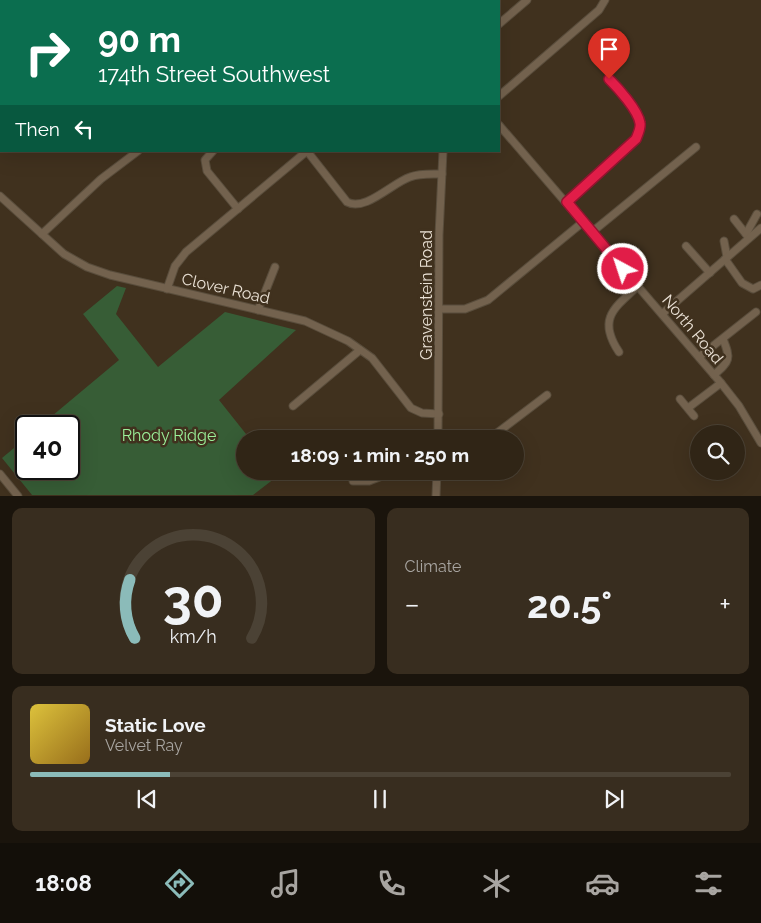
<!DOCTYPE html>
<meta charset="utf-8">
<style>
:root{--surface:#302516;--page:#382d1f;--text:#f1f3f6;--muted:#a8a5a1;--line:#4b4235;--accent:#8bbbb9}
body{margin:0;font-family:Raleway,sans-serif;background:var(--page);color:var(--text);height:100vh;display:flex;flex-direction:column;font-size:19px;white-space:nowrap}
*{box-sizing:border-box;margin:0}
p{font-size:16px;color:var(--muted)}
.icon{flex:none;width:28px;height:28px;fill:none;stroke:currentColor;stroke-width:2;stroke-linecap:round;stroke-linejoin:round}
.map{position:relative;height:496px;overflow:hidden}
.drawer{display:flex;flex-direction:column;gap:12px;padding:12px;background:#1a140c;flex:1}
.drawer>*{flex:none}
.hud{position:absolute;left:0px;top:0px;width:500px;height:152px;box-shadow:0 5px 20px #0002,0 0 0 1px var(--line);background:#0b6e4f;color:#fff;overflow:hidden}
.controls{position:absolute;left:690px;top:425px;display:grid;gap:10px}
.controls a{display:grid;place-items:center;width:55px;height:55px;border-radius:50%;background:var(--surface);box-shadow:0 5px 20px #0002,0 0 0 1px var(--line);font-size:25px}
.speed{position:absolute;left:15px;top:415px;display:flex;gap:10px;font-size:25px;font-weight:700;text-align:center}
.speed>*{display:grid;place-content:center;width:65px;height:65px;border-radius:50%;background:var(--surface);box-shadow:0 5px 20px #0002,0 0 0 1px var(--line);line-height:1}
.speed .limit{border:2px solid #111;border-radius:8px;background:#fff;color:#111}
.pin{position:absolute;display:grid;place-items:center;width:42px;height:42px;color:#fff;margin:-51px -21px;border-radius:50% 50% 50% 0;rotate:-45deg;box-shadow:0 0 5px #0007}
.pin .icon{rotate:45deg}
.me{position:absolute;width:55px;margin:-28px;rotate:320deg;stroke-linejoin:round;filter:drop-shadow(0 0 4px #0008)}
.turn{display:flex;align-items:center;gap:18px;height:105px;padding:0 15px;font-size:22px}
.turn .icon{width:65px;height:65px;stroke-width:2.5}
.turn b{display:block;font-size:35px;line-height:42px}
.then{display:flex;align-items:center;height:48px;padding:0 15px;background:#0003;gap:10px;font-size:19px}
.big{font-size:38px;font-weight:700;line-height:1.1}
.drawer .widget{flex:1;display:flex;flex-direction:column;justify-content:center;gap:8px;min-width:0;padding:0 18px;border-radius:10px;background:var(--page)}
.drawer .dial{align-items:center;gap:0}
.dial svg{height:130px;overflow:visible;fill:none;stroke:var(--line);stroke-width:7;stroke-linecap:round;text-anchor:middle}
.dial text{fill:var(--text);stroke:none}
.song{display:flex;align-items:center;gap:15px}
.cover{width:60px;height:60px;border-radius:8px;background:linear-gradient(135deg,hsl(50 70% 55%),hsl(40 70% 35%))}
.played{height:5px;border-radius:2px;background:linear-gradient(90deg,var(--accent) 20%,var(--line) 20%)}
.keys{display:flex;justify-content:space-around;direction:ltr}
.heat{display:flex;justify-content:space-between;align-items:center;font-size:28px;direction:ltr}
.drawer .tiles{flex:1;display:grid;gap:12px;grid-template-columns:1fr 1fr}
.widget:last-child{grid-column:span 2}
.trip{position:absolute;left:236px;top:430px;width:288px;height:50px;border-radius:25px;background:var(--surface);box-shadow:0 5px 20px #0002,0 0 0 1px var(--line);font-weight:700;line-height:50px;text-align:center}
.dock{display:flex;height:80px;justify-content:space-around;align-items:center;background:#130f09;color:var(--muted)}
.dock .icon{width:35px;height:35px}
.dock .current{color:var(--accent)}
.dock b{font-size:22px;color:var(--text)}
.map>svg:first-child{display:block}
</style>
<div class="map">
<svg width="761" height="496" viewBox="0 0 761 496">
<rect width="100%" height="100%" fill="#40311e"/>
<polygon fill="#375d36" points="117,286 126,288 116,314 158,367 225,312 296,330 219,400 250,439 245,439 245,471 276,471 279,475 253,495 32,495 2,458 26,438 26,469 69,469 69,426 40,426 119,360 83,314"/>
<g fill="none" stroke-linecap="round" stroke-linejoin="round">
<defs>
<g id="minor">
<polyline points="272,0 273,1"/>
<polyline points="441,0 441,1"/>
<polyline points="181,1 182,0"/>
<polyline points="281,1 283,0"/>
<polyline points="386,1 386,0"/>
<polyline points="499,24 527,0"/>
<polyline points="499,96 599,10 605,0"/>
<polyline points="499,125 721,383 739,406 761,443"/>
<polyline points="213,151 205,160 207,171 238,209"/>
<path d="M 307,151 L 347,202 C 365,212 392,183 410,177 C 420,173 431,174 442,174"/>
<polyline points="0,196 64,254 87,267 110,275 305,321 348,341 372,358 411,408 422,413 439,414"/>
<path d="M 567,202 L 636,139 C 638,134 641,128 640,123 C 638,109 618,89 609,79"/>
<polyline points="734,219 749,238"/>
<polyline points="592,232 696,147"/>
<polyline points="42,234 101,179 138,151"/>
<polyline points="746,234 757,214"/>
<polyline points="724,241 727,257"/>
<polyline points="686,246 710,273"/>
<polyline points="725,259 742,283 753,289 761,285"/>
<polyline points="167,289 175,266 186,252 307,151"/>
<polyline points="440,309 465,309 488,300 583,222"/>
<polyline points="258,310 275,267"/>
<polyline points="662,314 761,228"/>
<path d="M 619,352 C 597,319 614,308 638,286"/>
<polyline points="699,357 756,312"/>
<path d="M 714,375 C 730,361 731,359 723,339"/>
<polyline points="680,399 694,416"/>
<polyline points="293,406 360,350"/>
<polyline points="688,408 721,383"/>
<polyline points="438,439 439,235 443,151"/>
<polyline points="489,439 547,395"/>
<polyline points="0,474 18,496"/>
<polyline points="353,481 369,481 395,471"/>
<polyline points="436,496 437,471"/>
</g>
</defs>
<use href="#minor" stroke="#594d3c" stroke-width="9"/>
<use href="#minor" stroke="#73624e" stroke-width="7"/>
</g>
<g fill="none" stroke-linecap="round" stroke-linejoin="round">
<defs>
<path id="route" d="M 609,79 C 618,88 638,110 640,123 C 641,128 638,134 636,139 L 567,202 L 623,269"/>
</defs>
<use href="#route" stroke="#92132f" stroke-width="12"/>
<use href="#route" stroke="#e11d48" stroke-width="9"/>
</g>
<g text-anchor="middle" stroke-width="5" stroke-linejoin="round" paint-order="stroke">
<g font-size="16" fill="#ebe2d6" stroke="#40311e">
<text transform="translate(226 288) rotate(13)" y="6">Clover Road</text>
<text transform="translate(426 295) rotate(-90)" y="6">Gravenstein Road</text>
<text transform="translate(693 329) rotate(50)" y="6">North Road</text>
</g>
<g font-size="16" fill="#9bf099" stroke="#40311e">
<text x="169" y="441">Rhody Ridge</text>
</g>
</g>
</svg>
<div class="controls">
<a><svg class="icon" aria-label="search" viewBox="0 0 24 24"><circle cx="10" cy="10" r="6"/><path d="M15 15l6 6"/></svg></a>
</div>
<div class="speed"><div class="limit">40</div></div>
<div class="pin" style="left:609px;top:79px;background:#d93025"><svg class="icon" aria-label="arrive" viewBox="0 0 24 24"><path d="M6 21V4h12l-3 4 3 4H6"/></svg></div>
<svg class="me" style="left:623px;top:269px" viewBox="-20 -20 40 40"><circle r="17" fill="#e11d48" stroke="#fff" stroke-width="3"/><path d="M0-11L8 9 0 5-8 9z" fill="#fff"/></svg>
<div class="trip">18:09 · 1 min · 250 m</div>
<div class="hud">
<div class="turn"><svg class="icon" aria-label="right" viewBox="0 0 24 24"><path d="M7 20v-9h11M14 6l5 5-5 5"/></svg><div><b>90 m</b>174th Street Southwest</div></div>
<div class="then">Then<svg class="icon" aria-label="left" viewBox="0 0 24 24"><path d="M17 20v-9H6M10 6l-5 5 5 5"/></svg></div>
</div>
</div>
<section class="drawer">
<div class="tiles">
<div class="widget dial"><svg viewBox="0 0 100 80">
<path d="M14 69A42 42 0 1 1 86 69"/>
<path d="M14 69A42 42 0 0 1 11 33" stroke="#8bbbb9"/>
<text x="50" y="56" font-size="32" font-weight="700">30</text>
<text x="50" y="72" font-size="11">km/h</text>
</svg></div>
<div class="widget"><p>Climate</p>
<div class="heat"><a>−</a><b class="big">20.5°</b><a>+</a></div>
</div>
<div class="widget">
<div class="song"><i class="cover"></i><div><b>Static Love</b><p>Velvet Ray</p></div></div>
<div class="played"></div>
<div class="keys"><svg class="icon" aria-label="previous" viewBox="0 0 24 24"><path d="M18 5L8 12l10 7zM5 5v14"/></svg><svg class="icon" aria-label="pause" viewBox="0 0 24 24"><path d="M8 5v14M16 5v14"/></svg><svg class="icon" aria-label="next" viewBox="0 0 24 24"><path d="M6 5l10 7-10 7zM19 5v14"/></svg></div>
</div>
</div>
</section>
<nav class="dock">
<b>18:08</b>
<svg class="icon current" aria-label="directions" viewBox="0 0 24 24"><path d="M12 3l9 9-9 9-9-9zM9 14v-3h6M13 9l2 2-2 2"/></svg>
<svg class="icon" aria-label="music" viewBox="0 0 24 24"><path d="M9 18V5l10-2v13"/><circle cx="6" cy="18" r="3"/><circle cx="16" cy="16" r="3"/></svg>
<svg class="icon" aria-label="phone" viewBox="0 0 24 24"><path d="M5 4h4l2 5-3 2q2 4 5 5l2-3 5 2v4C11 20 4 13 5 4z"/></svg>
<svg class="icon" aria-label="climate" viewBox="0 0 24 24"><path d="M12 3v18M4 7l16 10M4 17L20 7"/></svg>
<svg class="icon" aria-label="car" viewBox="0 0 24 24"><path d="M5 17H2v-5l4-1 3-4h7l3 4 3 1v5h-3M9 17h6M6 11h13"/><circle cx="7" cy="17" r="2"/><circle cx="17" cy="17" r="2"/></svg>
<svg class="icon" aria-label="filters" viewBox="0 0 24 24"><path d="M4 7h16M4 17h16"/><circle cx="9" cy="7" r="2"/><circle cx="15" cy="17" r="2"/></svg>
</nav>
